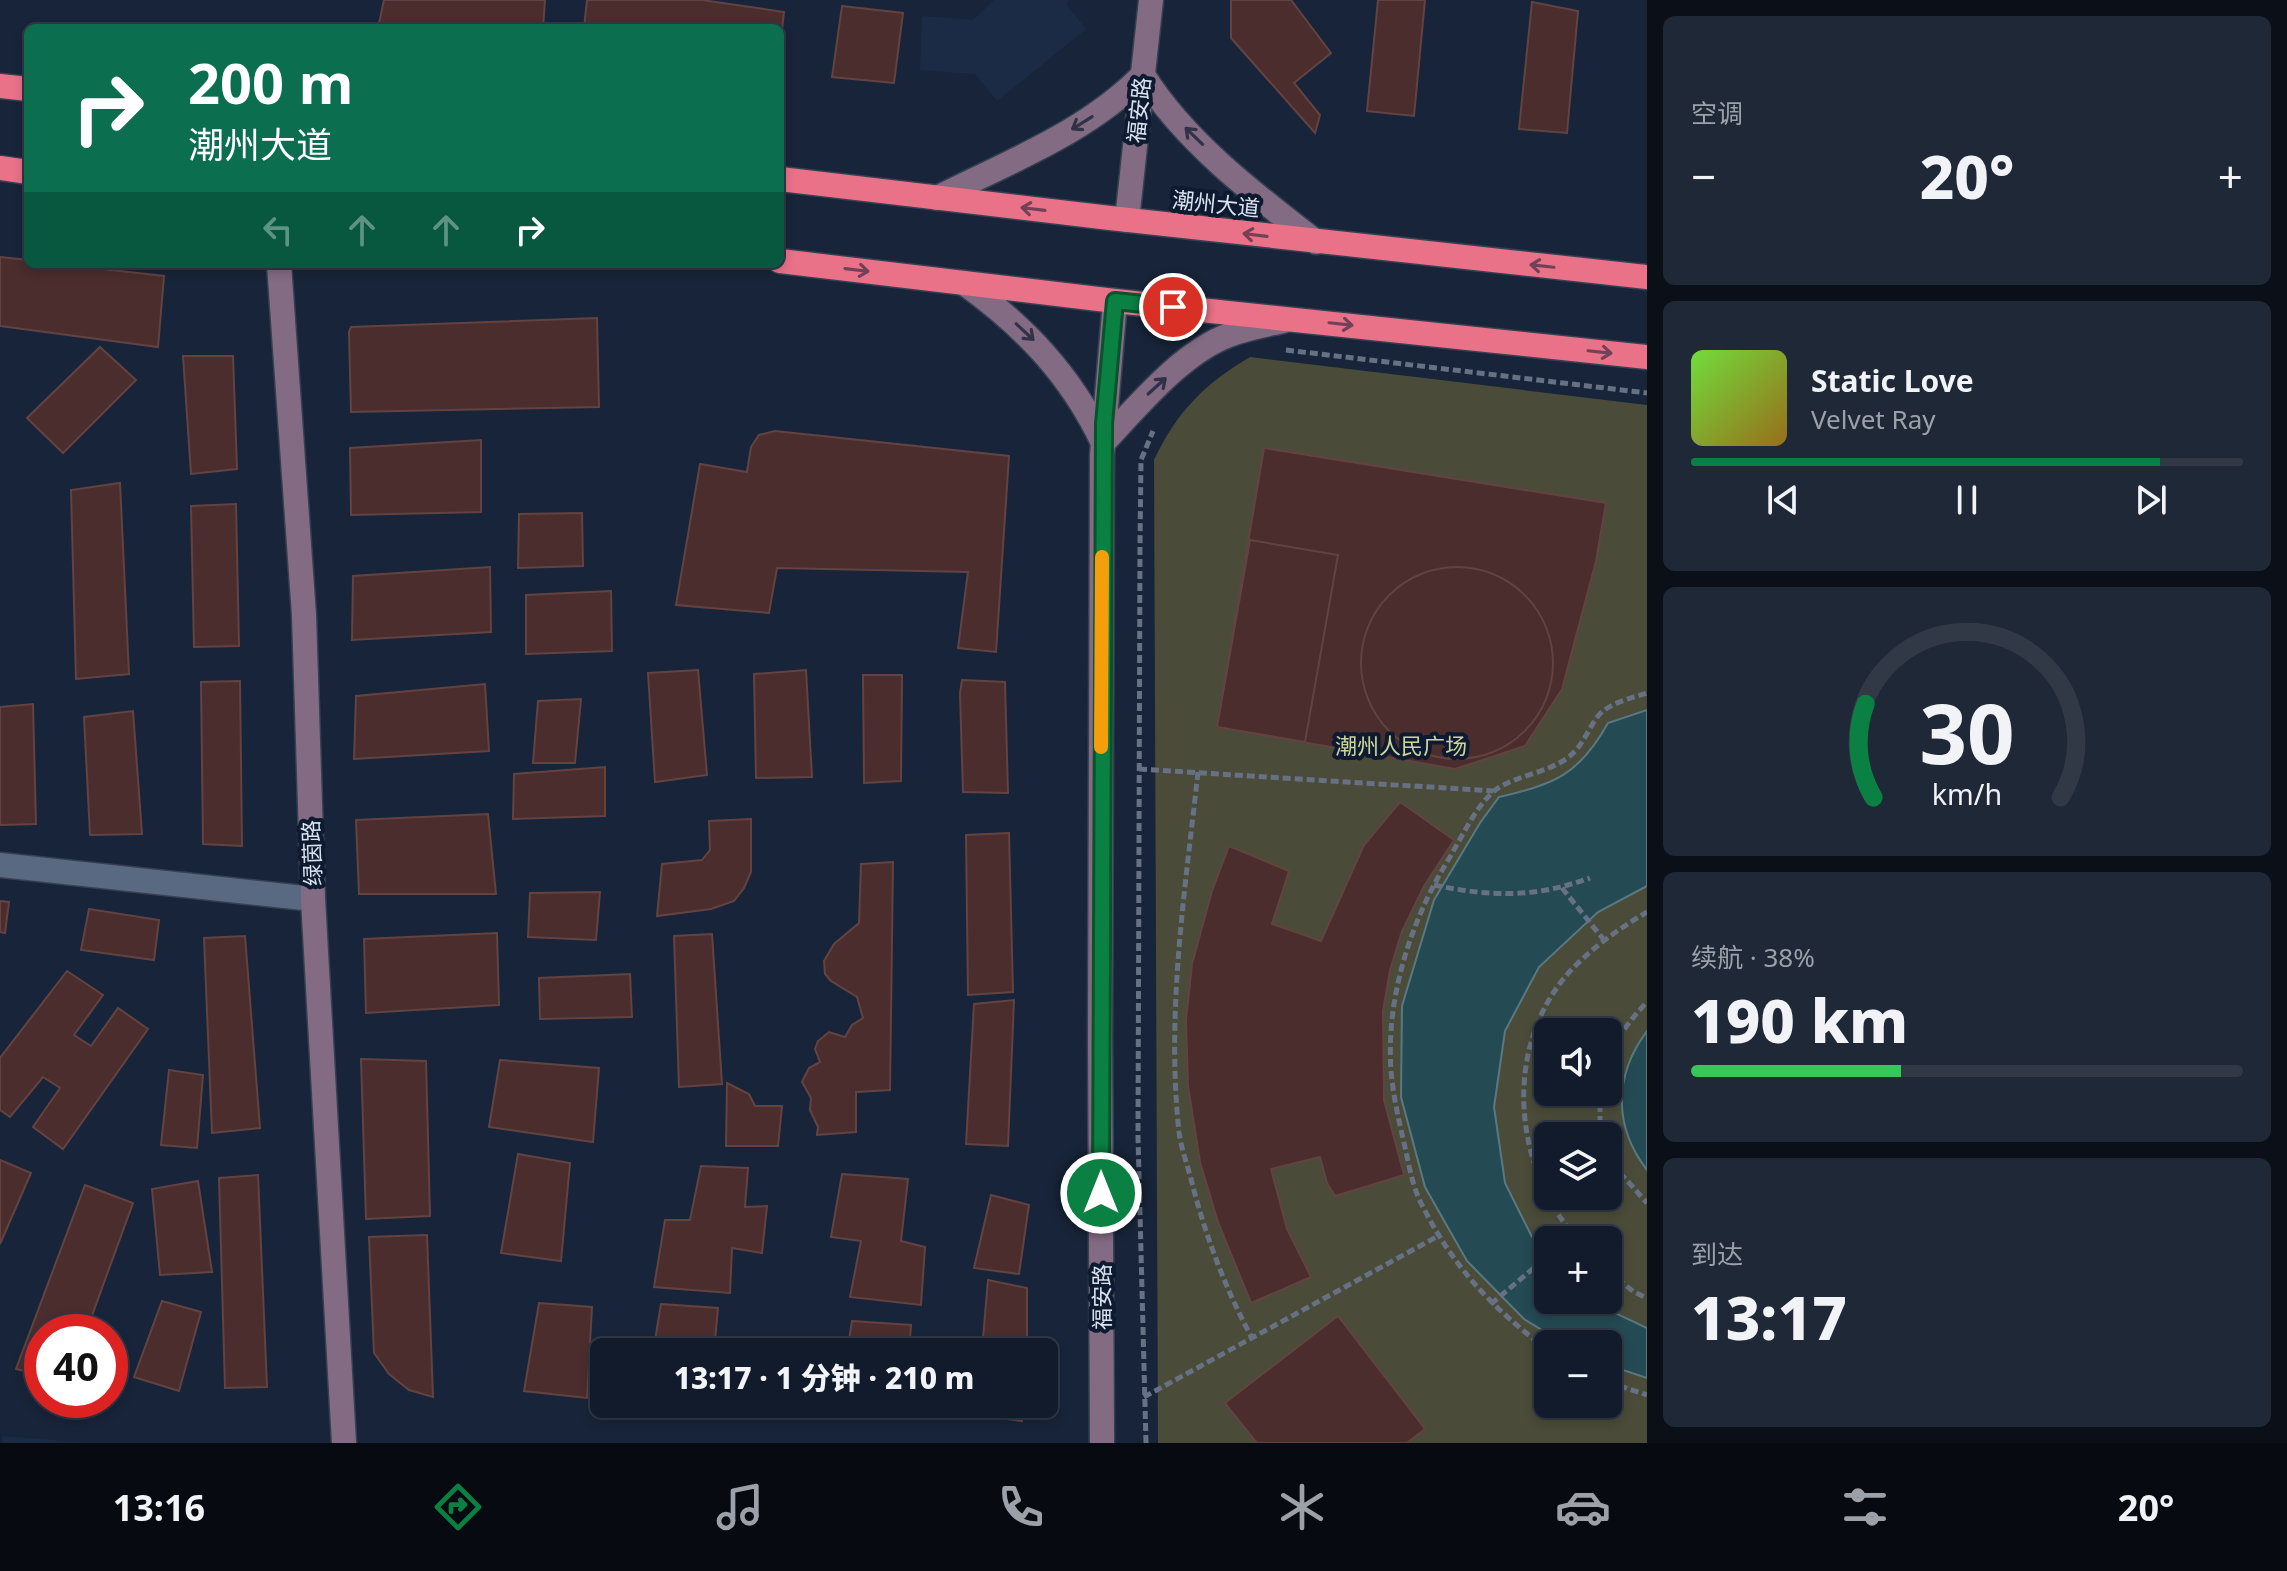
<!DOCTYPE html>
<html lang="zh">
<meta charset="utf-8">
<style>
:root{--surface:#121b2b;--page:#1f2837;--text:#f1f3f6;--muted:#9ca1a9;--line:#313947;--accent:#0b8043}
body{margin:0;font-family:"Noto Sans","Noto Sans SC",sans-serif;background:var(--page);color:var(--text);height:100vh;display:flex;flex-direction:column;font-size:30px;white-space:nowrap}
*{box-sizing:border-box;margin:0}
p{font-size:26px;color:var(--muted)}
.icon{flex:none;width:44px;height:44px;fill:none;stroke:currentColor;stroke-width:2;stroke-linecap:round;stroke-linejoin:round}
.map{position:relative;flex:1;overflow:hidden}
.sheet{display:flex;flex-direction:column;gap:16px;padding:16px;background:#0a0f18;width:640px}
.sheet>*{flex:none}
.hud{position:absolute;left:24px;top:24px;width:760px;height:244px;border-radius:12px;box-shadow:0 4px 12px #0003,0 0 0 2px var(--line);background:#0b6e4f;color:#fff;overflow:hidden}
.fabs{position:absolute;left:1534px;top:1018px;display:grid;gap:16px}
.fabs a{display:grid;place-items:center;width:88px;height:88px;border-radius:12px;background:var(--surface);box-shadow:0 4px 12px #0003,0 0 0 2px var(--line);font-size:40px}
.speed{position:absolute;left:24px;top:1314px;display:flex;gap:16px;font-size:40px;font-weight:700;text-align:center}
.speed>*{display:grid;place-content:center;width:104px;height:104px;border-radius:50%;background:var(--surface);box-shadow:0 4px 12px #0003,0 0 0 2px var(--line);line-height:1}
.speed .limit{border:12px solid #d22;background:#fff;color:#111}
.pin{position:absolute;display:grid;place-items:center;width:68px;height:68px;color:#fff;margin:-34px;border:4px solid #fff;border-radius:50%;box-shadow:0 2px 8px #0007}
.me{position:absolute;width:88px;margin:-44px;rotate:0deg;stroke-linejoin:round;filter:drop-shadow(0 0 6px #0008)}
.turn{display:flex;align-items:center;gap:28px;height:168px;padding:0 32px;font-size:36px}
.turn .icon{width:104px;height:104px;stroke-width:2.5}
.turn b{display:block;font-size:56px;line-height:68px}
.lanes{display:flex;align-items:center;height:76px;padding:0 32px;background:#0003;justify-content:center;gap:40px;direction:ltr}
.lanes .off{opacity:.35}
.big{font-size:60px;font-weight:800;line-height:1.1}
.sheet .tile{flex:1;display:flex;flex-direction:column;justify-content:center;gap:12px;min-width:0;padding:0 28px;border-radius:12px;background:var(--page)}
.sheet .dial{align-items:center;gap:0}
.dial svg{height:208px;overflow:visible;fill:none;stroke:var(--line);stroke-width:7;stroke-linecap:round;text-anchor:middle}
.dial text{fill:var(--text);stroke:none}
.song{display:flex;align-items:center;gap:24px}
.cover{width:96px;height:96px;border-radius:12px;background:linear-gradient(135deg,hsl(100 70% 55%),hsl(40 70% 35%))}
.played{height:8px;border-radius:4px;background:linear-gradient(90deg,var(--accent) 85%,var(--line) 85%)}
.keys{display:flex;justify-content:space-around;direction:ltr}
.heat{display:flex;justify-content:space-between;align-items:center;font-size:44px;direction:ltr}
.charge{height:12px;border-radius:6px;background:linear-gradient(90deg,#34c759 38%,var(--line) 0)}
.trip{position:absolute;left:590px;top:1338px;width:468px;height:80px;border-radius:12px;background:var(--surface);box-shadow:0 4px 12px #0003,0 0 0 2px var(--line);font-weight:800;line-height:80px;text-align:center}
.menu{display:flex;height:128px;justify-content:space-around;align-items:center;background:#070b11;color:var(--muted)}
.menu .icon{width:56px;height:56px}
.menu .active{color:var(--accent)}
.menu b{font-size:36px;color:var(--text)}
main{display:flex;flex:1;min-height:0}
.map>svg:first-child{display:block}
</style>
<main>
<div class="map">
<svg width="1647" height="1443" viewBox="0 0 1647 1443">
<rect width="100%" height="100%" fill="#182439"/>
<g fill="#1b2b46">
<polygon points="994,0 1068,0 1067,5 1086,29 997,101 975,74 920,70 922,16 973,20"/>
<polygon points="2,1436 88,1443 2,1443"/>
</g>
<path fill="#4a4c39" fill-rule="evenodd" d="M 1250,357 L 1647,405 L 1647,1443 L 1158,1443 L 1154,460 C 1176,413 1205,383 1250,357 ZM 1548,1032 L 1608,1032 L 1608,1092 L 1548,1092 ZM 1548,1136 L 1608,1136 L 1608,1196 L 1548,1196 ZM 1548,1240 L 1608,1240 L 1608,1300 L 1548,1300 ZM 1548,1344 L 1608,1344 L 1608,1404 L 1548,1404 Z"/>
<g fill="#244a53" stroke="#5a7882" stroke-width="2">
<path d="M 1647,710 L 1647,886 L 1598,912 L 1539,967 L 1505,1031 L 1494,1107 L 1505,1183 L 1532,1237 L 1548,1255 L 1548,1300 L 1596,1300 L 1617,1314 L 1647,1328 L 1647,1378 L 1608,1365 L 1608,1344 L 1565,1344 L 1524,1319 L 1467,1261 L 1425,1187 L 1401,1097 L 1402,1006 L 1434,900 L 1480,823 L 1499,797 C 1555,784 1579,775 1608,723 Z"/>
<path d="M 1647,1031 L 1647,1170 C 1613,1126 1614,1075 1647,1031 Z"/>
</g>
<g fill="#4a2d2c" stroke="#624342" stroke-width="2">
<polygon points="384,0 545,0 543,28 378,28"/>
<polygon points="587,0 702,0 784,12 780,48 780,28 584,28"/>
<polygon points="1231,0 1291,0 1331,53 1294,83 1320,115 1315,133 1231,38"/>
<polygon points="1378,0 1425,0 1414,116 1367,111"/>
<polygon points="1532,2 1578,11 1567,133 1519,129"/>
<polygon points="842,6 903,13 894,83 832,77"/>
<polygon points="0,257 28,260 28,264 58,264 164,276 158,347 0,326"/>
<polygon points="597,318 599,407 351,412 349,332 351,327"/>
<polygon points="100,347 136,380 63,453 27,418"/>
<polygon points="183,356 233,356 237,469 191,474"/>
<polygon points="775,431 1009,456 996,652 958,648 968,572 777,568 769,613 676,605 700,464 747,472 751,447 759,435"/>
<polygon points="481,440 481,512 351,515 350,448"/>
<polygon points="1264,448 1606,503 1596,561 1254,505"/>
<polygon points="1264,448 1606,503 1596,561 1562,689 1525,746 1455,769 1217,727"/>
<polygon points="120,483 129,674 76,679 71,490"/>
<polygon points="236,504 239,646 194,647 191,506"/>
<polygon points="582,513 583,566 518,568 519,514"/>
<polygon points="1250,540 1338,555 1305,742 1217,727"/>
<circle cx="1457" cy="663" r="96"/>
<polygon points="490,567 491,632 352,640 353,576"/>
<polygon points="611,591 612,651 526,654 526,595"/>
<polygon points="698,670 707,775 655,782 648,673"/>
<polygon points="806,670 812,777 756,778 754,674"/>
<polygon points="863,675 902,675 901,781 864,783"/>
<polygon points="962,680 1005,682 1008,793 963,792 960,693"/>
<polygon points="240,681 242,846 203,844 201,682"/>
<polygon points="485,684 489,751 354,759 356,696"/>
<polygon points="581,699 575,763 533,763 538,701"/>
<polygon points="33,704 36,824 0,825 0,707"/>
<polygon points="133,711 142,834 90,835 84,717"/>
<polygon points="605,767 605,816 513,819 514,774"/>
<polygon points="1400,802 1454,840 1424,886 1402,931 1390,970 1383,1011 1384,1100 1404,1175 1335,1196 1327,1183 1320,1157 1271,1169 1287,1229 1311,1277 1251,1303 1218,1222 1200,1162 1188,1086 1186,1020 1192,964 1212,891 1229,846 1289,871 1272,924 1321,941 1364,845"/>
<polygon points="488,814 496,894 359,894 356,820"/>
<polygon points="751,819 751,872 744,888 734,901 711,909 657,916 662,864 702,860 710,850 709,821"/>
<polygon points="1009,833 1013,992 968,995 966,835"/>
<polygon points="893,862 890,1090 856,1092 856,1132 817,1135 818,1127 810,1110 811,1098 802,1082 809,1068 820,1062 815,1049 818,1041 829,1032 845,1037 852,1025 863,1018 857,997 831,981 825,974 824,961 834,944 859,923 861,864"/>
<polygon points="600,892 596,940 528,937 530,893"/>
<polygon points="0,901 9,902 5,933 0,932"/>
<polygon points="89,909 159,920 154,960 81,950"/>
<polygon points="497,933 499,1005 366,1013 364,939"/>
<polygon points="712,934 722,1084 679,1087 674,936"/>
<polygon points="245,936 260,1128 212,1133 204,938"/>
<polygon points="67,971 103,995 74,1035 91,1046 118,1008 148,1029 63,1149 33,1127 60,1088 43,1077 10,1117 0,1110 0,1058"/>
<polygon points="630,974 632,1017 540,1019 539,978"/>
<polygon points="1014,1000 1008,1146 966,1144 974,1004"/>
<polygon points="361,1059 426,1061 430,1216 366,1219"/>
<polygon points="500,1060 599,1068 593,1142 489,1127"/>
<polygon points="169,1070 203,1075 197,1148 161,1145"/>
<polygon points="727,1083 749,1094 755,1106 782,1106 778,1146 726,1146"/>
<polygon points="518,1154 570,1163 561,1261 501,1253"/>
<polygon points="0,1160 31,1173 0,1244"/>
<polygon points="701,1166 748,1168 745,1207 767,1206 762,1253 732,1248 730,1293 654,1287 665,1220 690,1220"/>
<polygon points="842,1174 908,1179 901,1241 925,1247 921,1305 850,1297 861,1241 831,1237"/>
<polygon points="258,1175 267,1387 225,1388 219,1178"/>
<polygon points="198,1181 212,1272 160,1275 152,1189"/>
<polygon points="85,1185 133,1203 86,1332 42,1332 42,1375 16,1369"/>
<polygon points="991,1195 1029,1205 1019,1274 974,1268"/>
<polygon points="427,1235 433,1397 409,1390 389,1374 374,1353 369,1237"/>
<polygon points="988,1280 1027,1288 1027,1351 982,1350"/>
<polygon points="162,1301 201,1312 179,1391 134,1377"/>
<polygon points="539,1303 592,1307 587,1398 524,1391"/>
<polygon points="661,1304 718,1308 714,1352 653,1352"/>
<polygon points="1338,1316 1425,1429 1407,1443 1257,1443 1225,1403"/>
<polygon points="852,1321 911,1325 909,1352 847,1352"/>
<polygon points="840,1404 905,1404 904,1414 839,1409"/>
<polygon points="979,1404 1024,1404 1022,1421 977,1415"/>
</g>
<g fill="none" stroke-linecap="round" stroke-linejoin="round">
<defs>
<polyline id="street" points="0,865 313,899"/>
<g id="secondary">
<path d="M 937,198 C 1008,162 1086,133 1143,75 C 1184,141 1255,195 1316,242"/>
<polyline points="1127,220 1151,0"/>
<polyline points="279,264 304,615 313,899 344,1443"/>
<path d="M 964,283 C 1024,326 1071,375 1103,443 C 1138,406 1181,353 1229,335 C 1247,328 1265,325 1283,321"/>
<polyline points="1102,1443 1100,1037 1102,455 1115,301"/>
</g>
<g id="highway">
<polyline points="0,86 28,89"/>
<polyline points="0,168 28,172"/>
<polyline points="780,179 1110,218 1647,277"/>
<polyline points="780,261 1115,301 1647,357"/>
</g>
</defs>
<use href="#street" stroke="#364052" stroke-width="27"/>
<use href="#secondary" stroke="#364052" stroke-width="27"/>
<use href="#highway" stroke="#364052" stroke-width="27"/>
<g stroke="#677184" stroke-width="5" stroke-dasharray="8 4" stroke-linecap="butt">
<polyline points="1286,350 1647,393"/>
<polyline points="1139,769 1493,791"/>
<path d="M 1198,772 C 1185,891 1166,1012 1179,1132 C 1181,1147 1187,1164 1191,1179 C 1205,1235 1225,1288 1252,1338"/>
<path d="M 1434,885 C 1492,897 1534,898 1590,878"/>
<polyline points="1562,888 1604,940"/>
<path d="M 1608,1061 C 1616,1038 1630,1020 1647,1002"/>
<polyline points="1600,1092 1600,1121 1603,1136"/>
<polyline points="1608,1152 1615,1167 1647,1203"/>
<path d="M 1578,1240 C 1511,1166 1502,1041 1574,967 C 1596,945 1620,928 1647,912"/>
<polyline points="1608,1271 1634,1292 1647,1298"/>
<polyline points="1491,1304 1548,1256"/>
<path d="M 1548,1350 C 1493,1309 1453,1267 1422,1205 C 1413,1188 1409,1166 1405,1147 C 1399,1121 1393,1096 1391,1070 C 1386,1001 1409,926 1444,867 C 1458,845 1474,808 1494,791 C 1513,776 1544,774 1566,759 C 1582,748 1587,731 1598,716 C 1609,703 1631,698 1647,693"/>
<polyline points="1608,1382 1647,1395"/>
<polyline points="1144,1397 1440,1235"/>
<polyline points="1146,1443 1138,1137 1140,545 1141,460 1153,431"/>
</g>
<use href="#street" stroke="#596982" stroke-width="24"/>
<use href="#secondary" stroke="#846b84" stroke-width="24"/>
<use href="#highway" stroke="#e97188" stroke-width="24"/>
</g>
<defs><path id="oneway-shaft" d="M-6 0H5M1.5-3L5.5 0L1.5 3" fill="none" stroke-width="1.6" stroke-linecap="round" stroke-linejoin="round" transform="scale(2)"/></defs>
<g stroke="#313248">
<use href="#oneway-shaft" transform="translate(1082 123) rotate(148)"/>
<use href="#oneway-shaft" transform="translate(1194 136) rotate(-136)"/>
<use href="#oneway-shaft" transform="translate(1025 332) rotate(43)"/>
<use href="#oneway-shaft" transform="translate(1157 386) rotate(-42)"/>
</g>
<g stroke="#714157">
<use href="#oneway-shaft" transform="translate(1033 209) rotate(-173)"/>
<use href="#oneway-shaft" transform="translate(1255 235) rotate(-173)"/>
<use href="#oneway-shaft" transform="translate(1542 266) rotate(-174)"/>
<use href="#oneway-shaft" transform="translate(857 270) rotate(7)"/>
<use href="#oneway-shaft" transform="translate(1341 324) rotate(6)"/>
<use href="#oneway-shaft" transform="translate(1600 352) rotate(6)"/>
</g>
<g fill="none" stroke-linecap="round" stroke-linejoin="round">
<defs>
<polyline id="route" points="1101,1193 1104,424 1115,301 1173,307"/>
</defs>
<use href="#route" stroke="#07532c" stroke-width="20"/>
<use href="#route" stroke="#0b8043" stroke-width="14"/>
<polyline stroke="#f59e0b" stroke-width="14" points="1101,747 1102,557"/>
</g>
<g text-anchor="middle" stroke-width="8" stroke-linejoin="round" paint-order="stroke">
<g font-size="22" fill="#d9e2f1" stroke="#0e1a2f">
<text transform="translate(1139 110) rotate(-84)" y="8">福安路</text>
<text transform="translate(1216 204) rotate(6)" y="8">潮州大道</text>
<text transform="translate(312 853) rotate(-92)" y="8">绿茵路</text>
<text transform="translate(1102 1297) rotate(-90)" y="8">福安路</text>
</g>
<g font-size="22" fill="#ccd59b" stroke="#0e1a2f">
<text x="1401" y="754">潮州人民广场</text>
</g>
</g>
</svg>
<div class="fabs">
<a><svg class="icon" aria-label="sound" viewBox="0 0 24 24"><path d="M4 9h4l5-4v14l-5-4H4zM17 9q2 3 0 6"/></svg></a>
<a><svg class="icon" aria-label="layers" viewBox="0 0 24 24"><path d="M12 4l9 5-9 5-9-5zM3 14l9 5 9-5"/></svg></a>
<a>+</a>
<a>−</a>
</div>
<div class="speed"><div class="limit">40</div></div>
<div class="pin" style="left:1173px;top:307px;background:#d93025"><svg class="icon" aria-label="arrive" viewBox="0 0 24 24"><path d="M6 21V4h12l-3 4 3 4H6"/></svg></div>
<svg class="me" style="left:1101px;top:1193px" viewBox="-20 -20 40 40"><circle r="17" fill="#0b8043" stroke="#fff" stroke-width="3"/><path d="M0-11L8 9 0 5-8 9z" fill="#fff"/></svg>
<div class="trip">13:17 · 1 分钟 · 210 m</div>
<div class="hud">
<div class="turn"><svg class="icon" aria-label="right" viewBox="0 0 24 24"><path d="M7 20v-9h11M14 6l5 5-5 5"/></svg><div><b>200 m</b>潮州大道</div></div>
<div class="lanes"><svg class="icon off" aria-label="left" viewBox="0 0 24 24"><path d="M17 20v-9H6M10 6l-5 5 5 5"/></svg><svg class="icon off" aria-label="ahead" viewBox="0 0 24 24"><path d="M12 20V5M6 11l6-6 6 6"/></svg><svg class="icon off" aria-label="ahead" viewBox="0 0 24 24"><path d="M12 20V5M6 11l6-6 6 6"/></svg><svg class="icon" aria-label="right" viewBox="0 0 24 24"><path d="M7 20v-9h11M14 6l5 5-5 5"/></svg></div>
</div>
</div>
<section class="sheet">
<div class="tile"><p>空调</p>
<div class="heat"><a>−</a><b class="big">20°</b><a>+</a></div>
</div>
<div class="tile">
<div class="song"><i class="cover"></i><div><b>Static Love</b><p>Velvet Ray</p></div></div>
<div class="played"></div>
<div class="keys"><svg class="icon" aria-label="previous" viewBox="0 0 24 24"><path d="M18 5L8 12l10 7zM5 5v14"/></svg><svg class="icon" aria-label="pause" viewBox="0 0 24 24"><path d="M8 5v14M16 5v14"/></svg><svg class="icon" aria-label="next" viewBox="0 0 24 24"><path d="M6 5l10 7-10 7zM19 5v14"/></svg></div>
</div>
<div class="tile dial"><svg viewBox="0 0 100 80">
<path d="M14 69A42 42 0 1 1 86 69"/>
<path d="M14 69A42 42 0 0 1 11 33" stroke="#0b8043"/>
<text x="50" y="56" font-size="32" font-weight="700">30</text>
<text x="50" y="72" font-size="11">km/h</text>
</svg></div>
<div class="tile"><p>续航 · 38%</p><b class="big">190 km</b><div class="charge"></div></div>
<div class="tile"><p>到达</p><b class="big">13:17</b></div>
</section>
</main>
<nav class="menu">
<b>13:16</b>
<svg class="icon active" aria-label="directions" viewBox="0 0 24 24"><path d="M12 3l9 9-9 9-9-9zM9 14v-3h6M13 9l2 2-2 2"/></svg>
<svg class="icon" aria-label="music" viewBox="0 0 24 24"><path d="M9 18V5l10-2v13"/><circle cx="6" cy="18" r="3"/><circle cx="16" cy="16" r="3"/></svg>
<svg class="icon" aria-label="phone" viewBox="0 0 24 24"><path d="M5 4h4l2 5-3 2q2 4 5 5l2-3 5 2v4C11 20 4 13 5 4z"/></svg>
<svg class="icon" aria-label="climate" viewBox="0 0 24 24"><path d="M12 3v18M4 7l16 10M4 17L20 7"/></svg>
<svg class="icon" aria-label="car" viewBox="0 0 24 24"><path d="M5 17H2v-5l4-1 3-4h7l3 4 3 1v5h-3M9 17h6M6 11h13"/><circle cx="7" cy="17" r="2"/><circle cx="17" cy="17" r="2"/></svg>
<svg class="icon" aria-label="filters" viewBox="0 0 24 24"><path d="M4 7h16M4 17h16"/><circle cx="9" cy="7" r="2"/><circle cx="15" cy="17" r="2"/></svg>
<b>20°</b>
</nav>
